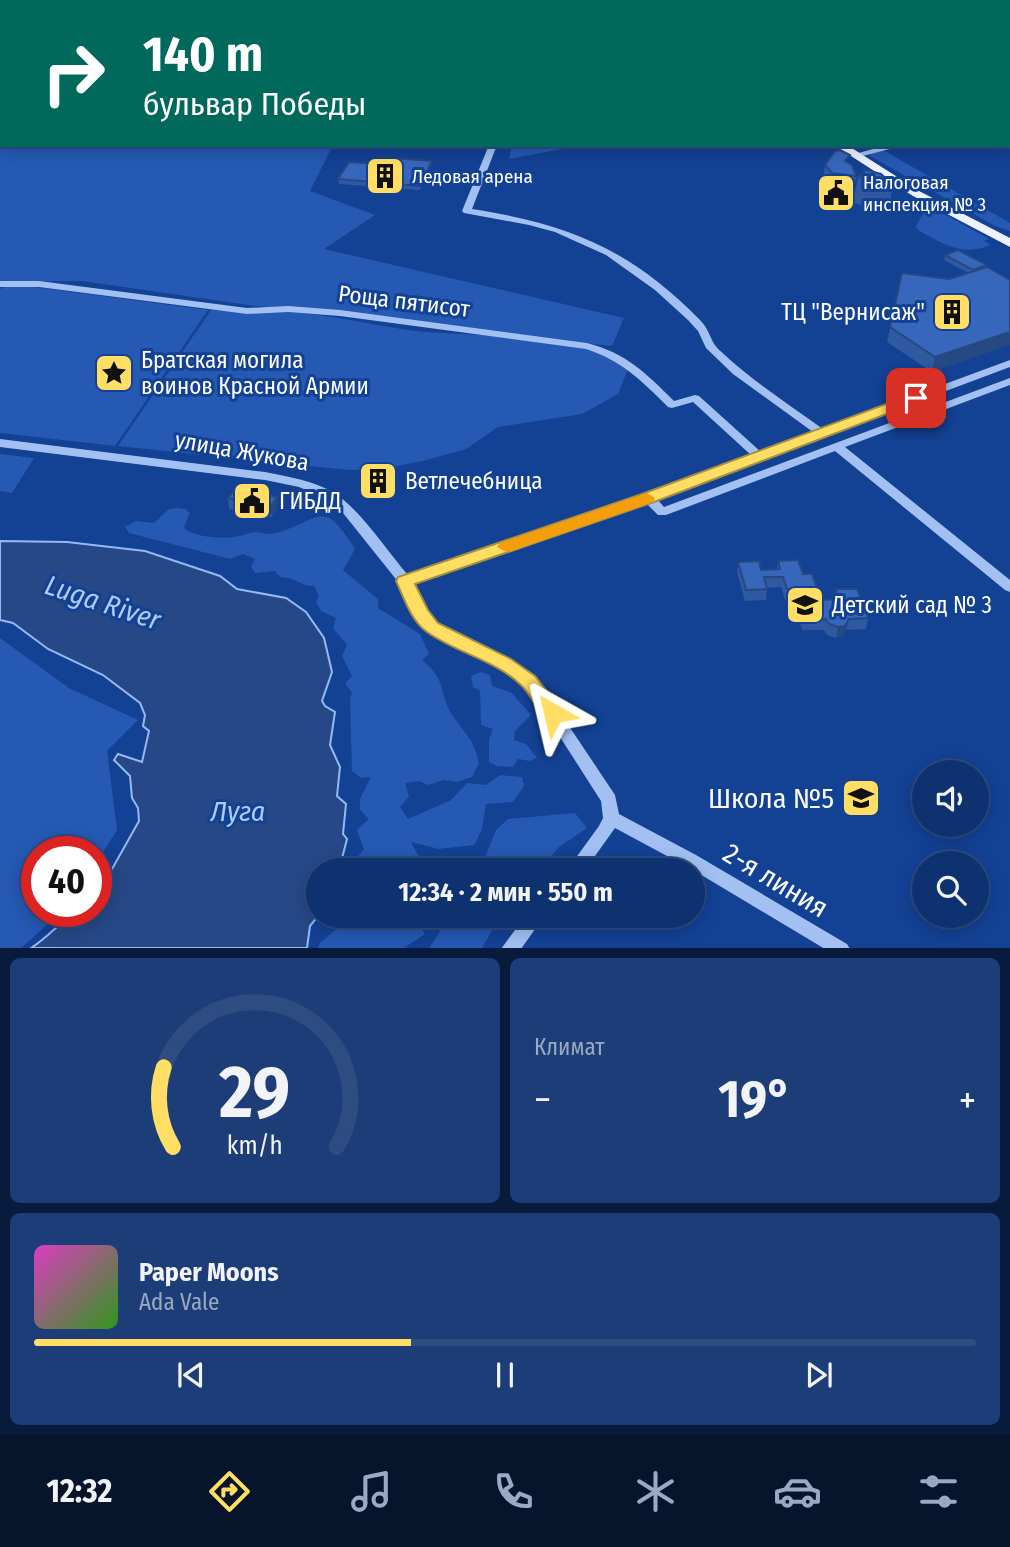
<!DOCTYPE html>
<html lang="ru">
<meta charset="utf-8">
<style>
:root{--surface:#0e316f;--page:#1c3d77;--text:#f1f3f6;--muted:#9ba9c3;--line:#2e4c82;--accent:#ffde63}
body{margin:0;font-family:"Fira Sans Condensed",sans-serif;background:var(--page);color:var(--text);height:100vh;display:flex;flex-direction:column;font-size:26px;white-space:nowrap}
*{box-sizing:border-box;margin:0}
p{font-size:23px;color:var(--muted)}
.icon{flex:none;width:38px;height:38px;fill:none;stroke:currentColor;stroke-width:2;stroke-linecap:round;stroke-linejoin:round}
.map{position:relative;height:948px;overflow:hidden}
.details{display:flex;flex-direction:column;gap:10px;padding:10px;background:#081b3d;flex:1}
.details>*{flex:none}
.top-card{position:absolute;left:0px;top:0px;width:1012px;height:147px;box-shadow:0 4px 18px #0003,0 0 0 2px var(--line);background:#00695c;color:#fff;overflow:hidden}
.controls{position:absolute;left:912px;top:760px;display:grid;gap:14px}
.controls a{display:grid;place-items:center;width:77px;height:77px;border-radius:50%;background:var(--surface);box-shadow:0 4px 18px #0003,0 0 0 2px var(--line);font-size:35px}
.speed{position:absolute;left:21px;top:836px;display:flex;gap:14px;font-size:35px;font-weight:700;text-align:center}
.speed>*{display:grid;place-content:center;width:91px;height:91px;border-radius:50%;background:var(--surface);box-shadow:0 4px 18px #0003,0 0 0 2px var(--line);line-height:1}
.speed .limit{border:10px solid #d22;background:#fff;color:#111}
.pin{position:absolute;display:grid;place-items:center;width:60px;height:60px;color:#fff;margin:-30px;border-radius:14px;box-shadow:0 4px 10px #0006}
.me{position:absolute;width:77px;margin:-38px;rotate:323deg;stroke-linejoin:round;filter:drop-shadow(0 0 5px #0008)}
.turn{display:flex;align-items:center;gap:24px;height:147px;padding:0 28px;font-size:32px}
.turn .icon{width:91px;height:91px;stroke-width:2.5}
.turn b{display:block;font-size:49px;line-height:60px}
.big{font-size:52px;font-weight:700;line-height:1.1}
.details .tile{flex:1;display:flex;flex-direction:column;justify-content:center;gap:10px;min-width:0;padding:0 24px;border-radius:10px;background:var(--page)}
.details .dial{align-items:center;gap:0}
.dial svg{height:182px;overflow:visible;fill:none;stroke:var(--line);stroke-width:7;stroke-linecap:round;text-anchor:middle}
.dial text{fill:var(--text);stroke:none}
.song{display:flex;align-items:center;gap:21px}
.cover{width:84px;height:84px;border-radius:10px;background:linear-gradient(135deg,hsl(310 70% 55%),hsl(110 70% 35%))}
.played{height:7px;border-radius:4px;background:linear-gradient(90deg,var(--accent) 40%,var(--line) 40%)}
.keys{display:flex;justify-content:space-around;direction:ltr}
.heat{display:flex;justify-content:space-between;align-items:center;font-size:38px;direction:ltr}
.details .tiles{flex:1;display:grid;gap:10px;grid-template-columns:1fr 1fr}
.tile:last-child{grid-column:span 2}
.trip{position:absolute;left:306px;top:858px;width:399px;height:70px;border-radius:35px;background:var(--surface);box-shadow:0 4px 18px #0003,0 0 0 2px var(--line);font-weight:700;line-height:70px;text-align:center}
.menu{display:flex;height:112px;justify-content:space-around;align-items:center;background:#06142c;color:var(--muted)}
.menu .icon{width:49px;height:49px}
.menu .selected{color:var(--accent)}
.menu b{font-size:32px;color:var(--text)}
.map>svg:first-child{display:block}
</style>
<div class="map">
<svg width="1010" height="949" viewBox="0 0 1010 949">
<rect width="100%" height="100%" fill="#134194"/>
<g fill="#2559b3">
<polygon points="0,0 588,0 590,2 2,2 2,145 333,145 310,191 375,215 324,249 624,318 612,346 340,313 255,306 82,281 0,282"/>
<polygon points="512,145 584,145 509,159"/>
<polygon points="883,150 1010,223 1010,231 995,226 870,156 872,152"/>
<path d="M 935,209 L 989,239 L 984,241 L 990,245 C 963,257 943,244 918,230 L 916,226 L 925,210 Z"/>
<polygon points="12,284 208,310 115,446 0,433 0,289"/>
<path d="M 211,310 C 236,312 261,311 286,312 C 327,314 368,324 408,330 C 469,338 580,330 629,367 L 618,394 L 582,414 L 498,427 L 466,449 L 423,461 L 377,470 L 348,470 L 118,446 Z"/>
<polygon points="0,454 34,458 12,493 0,491"/>
<path d="M 177,508 L 185,509 L 190,513 L 184,527 L 186,530 C 200,538 223,539 239,536 C 245,535 250,532 255,532 C 263,532 268,536 276,533 C 321,520 322,496 355,549 L 343,570 L 378,599 L 378,608 L 420,634 L 429,654 L 422,660 C 449,682 437,692 453,716 C 467,737 473,737 479,763 L 472,777 L 457,782 L 444,780 L 428,785 L 419,781 L 405,783 L 409,796 L 400,807 L 408,819 L 451,800 L 467,783 L 486,785 L 500,775 L 522,777 L 524,786 L 513,802 L 486,804 L 482,829 L 474,845 L 438,849 L 411,842 L 423,864 L 423,870 L 360,870 L 355,860 L 364,849 L 357,830 L 369,819 L 360,810 L 360,799 L 371,777 L 361,778 L 352,771 L 350,699 L 352,693 L 345,683 L 352,676 L 342,656 L 347,645 L 333,628 L 336,618 L 321,611 L 316,602 L 319,596 L 314,586 C 300,586 293,576 280,577 L 275,571 L 255,573 L 251,567 L 255,559 L 243,554 L 230,559 L 129,533 L 125,527 L 136,521 L 154,523 L 169,509 Z"/>
<polygon points="0,638 69,688 138,720 107,751 117,830 96,863 96,852 37,852 37,912 61,912 21,948 0,948"/>
<polygon points="480,672 490,675 492,686 512,693 531,715 515,731 514,740 526,744 537,758 530,761 518,759 513,767 497,766 489,762 489,739 493,729 481,725 480,691 473,687 471,676"/>
<polygon points="575,813 587,828 559,847 540,870 480,870 496,830 508,819"/>
<polygon points="343,915 440,915 434,924 419,923 425,934 404,948 318,948 320,943 341,925"/>
<polygon points="451,915 510,915 491,932 482,948 429,948"/>
</g>
<path fill="#264886" stroke="#94b9f5" stroke-width="2" d="M 0,541 L 67,542 L 145,551 L 220,576 L 237,589 L 286,598 L 306,612 L 324,638 L 332,672 L 322,701 L 325,706 L 335,712 L 330,745 L 340,767 L 337,796 L 346,804 L 343,834 L 347,839 L 339,870 L 318,870 L 319,915 L 310,926 L 307,948 L 31,948 C 57,932 62,912 96,912 L 98,888 L 107,878 L 139,821 L 138,808 L 132,798 L 130,776 L 114,760 L 118,754 L 142,762 L 149,731 L 143,726 L 145,715 L 140,703 L 103,675 L 48,649 L 13,623 L 0,620 Z"/>
<g fill="none" stroke-linecap="round" stroke-linejoin="round">
<g fill="#a2c0f2" fill-rule="evenodd">
<path d="M 489,145 L 497,145 L 472,209 C 569,224 630,249 700,320 C 707,327 709,334 713,342 C 716,348 723,353 728,358 C 757,384 791,406 823,429 L 1010,360 L 1010,367 L 657,499 L 664,507 L 1010,378 L 1010,385 L 845,447 L 1010,580 L 1010,592 L 1005,590 L 835,451 L 666,515 L 658,515 L 646,503 L 413,583 L 427,611 L 437,624 L 510,660 L 534,677 L 547,693 L 615,795 L 619,814 L 696,855 L 847,944 L 850,949 L 825,949 L 693,870 L 615,828 L 585,870 L 567,870 L 599,826 L 603,818 L 601,801 L 537,701 L 524,685 L 500,668 L 427,630 L 414,613 L 399,583 L 339,508 L 323,497 L 299,487 L 265,480 L 0,447 L 0,439 L 265,472 C 288,477 313,480 334,493 C 360,509 387,551 408,575 L 644,495 L 751,455 L 693,402 L 672,408 L 668,407 C 643,382 621,360 586,349 L 340,316 L 288,312 L 247,314 L 39,287 L 0,287 L 0,281 L 39,281 L 247,308 L 288,306 L 340,310 L 587,343 C 626,353 646,373 674,401 L 695,395 L 699,396 L 761,452 L 813,432 L 733,374 L 706,348 L 698,331 L 688,320 L 655,290 L 606,255 L 555,232 L 529,225 L 464,213 L 462,211 Z"/>
<polygon points="888,145 905,145 855,158 851,155"/>
<polygon points="526,915 545,915 521,949 501,949"/>
</g>
<g fill="#edf2ff" fill-rule="evenodd">
<polygon points="610,0 620,0 621,2 611,2"/>
<polygon points="834,145 847,145 921,192 1010,238 1010,247 913,196"/>
</g>
</g>
<g fill="#2f59a1">
<polygon points="432,161 432,165 420,190 339,184 338,179 379,164"/>
<polygon points="849,163 856,176 852,202 827,198 821,190 825,165"/>
<polygon points="858,177 893,185 888,211 853,203"/>
<polygon points="945,255 987,265 932,372 887,342 902,273 949,279 968,273 944,260"/>
<polygon points="383,463 385,489 371,490 369,464"/>
<polygon points="228,498 278,507 272,517 229,509"/>
<polygon points="778,561 803,574 821,600 834,599 836,589 868,618 866,629 846,630 843,636 836,638 827,635 824,630 802,630 793,600 785,600 781,587 767,588 766,600 745,601 737,572 738,562 761,570 777,569"/>
</g>
<g fill="#264883">
<polygon points="432,161 432,165 420,190 420,186"/>
<polygon points="1010,332 1010,345 932,372 935,357"/>
<polygon points="277,497 278,507 272,517 270,507"/>
<polygon points="849,619 846,630 843,636 836,638 838,627"/>
</g>
<g fill="#3767bb" stroke="#264883" stroke-width="2">
<polygon points="840,150 850,155 845,161 852,165 856,176 832,173 825,165 835,151"/>
<polygon points="382,157 432,161 420,186 338,179 349,162 379,164"/>
<polygon points="866,170 881,174 893,185 858,177"/>
<polygon points="958,250 987,265 973,270 945,255"/>
<polygon points="987,267 1010,280 1010,332 935,357 890,327 902,273 949,279"/>
<polygon points="383,463 385,478 370,479 369,464"/>
<polygon points="235,489 277,497 270,507 228,498"/>
<polygon points="798,560 803,574 812,574 821,600 839,599 836,589 857,589 868,618 849,619 845,626 838,627 829,624 826,619 804,620 794,589 787,589 783,577 764,577 767,589 746,590 738,562 759,561 761,570 780,569 778,561"/>
</g>
<path fill="#ffde63" stroke="#a69040" stroke-width="2" d="M 916,393 L 921,395 L 923,398 L 921,401 L 654,502 L 415,584 L 428,610 L 438,623 L 511,659 L 535,676 L 560,708 L 563,713 L 560,718 C 541,724 534,698 522,686 C 496,660 456,653 427,632 C 411,621 404,598 396,581 L 398,577 L 642,494 Z"/>
<polygon fill="#f59e0b" points="647,493 655,498 653,502 512,551 506,552 497,547 500,543"/>
<defs>
<symbol id="building-square" viewBox="-11 -11 22 22"><rect x="-9" y="-9" width="18" height="18" rx="4" fill="#ffde63" stroke="#134194"/><path d="M-4-6H4V6H1V3H-1V6H-4ZM-2.5-4.3h1.7v1.8h-1.7ZM.8-4.3h1.7v1.8H.8ZM-2.5-1h1.7V.8h-1.7ZM.8-1h1.7V.8H.8Z" fill="#111"/></symbol>
<symbol id="civic-square" viewBox="-11 -11 22 22"><rect x="-9" y="-9" width="18" height="18" rx="4" fill="#ffde63" stroke="#134194"/><path d="M-.6-6.5H3V-4.5H.6V-3L4-1V1h2V6H-6V1h2V-1L-.6-3ZM-1.2 2.5V6h2.4V2.5Z" fill="#111"/></symbol>
<symbol id="sight-square" viewBox="-11 -11 22 22"><rect x="-9" y="-9" width="18" height="18" rx="4" fill="#ffde63" stroke="#134194"/><path d="M0-6L1.8-2.2L6-1.7L2.9 1.2L3.7 5.4L0 3.3L-3.7 5.4L-2.9 1.2L-6-1.7L-1.8-2.2Z" fill="#111"/></symbol>
<symbol id="school-square" viewBox="-11 -11 22 22"><rect x="-9" y="-9" width="18" height="18" rx="4" fill="#ffde63" stroke="#134194"/><path d="M0-5L7-2L0 1L-7-2ZM-4 1L0 2.5L4 1V4Q0 6-4 4Z" fill="#111"/></symbol>
</defs>
<g fill-rule="evenodd">
<use href="#building-square" x="363" y="154" width="44" height="44"/>
<use href="#civic-square" x="814" y="171" width="44" height="44"/>
<use href="#building-square" x="930" y="290" width="44" height="44"/>
<use href="#sight-square" x="92" y="351" width="44" height="44"/>
<use href="#building-square" x="356" y="459" width="44" height="44"/>
<use href="#civic-square" x="230" y="479" width="44" height="44"/>
<use href="#school-square" x="783" y="583" width="44" height="44"/>
<use href="#school-square" x="839" y="776" width="44" height="44"/>
</g>
<g text-anchor="middle" stroke-width="6" stroke-linejoin="round" paint-order="stroke">
<g font-size="19" fill="#fff" stroke="#134194" text-anchor="start">
<text x="412" y="183">Ледовая арена</text>
<text x="863" y="189">Налоговая<tspan x="863" dy="22">инспекция № 3</tspan></text>
</g>
<g font-size="23" fill="#fff" stroke="#134194">
<text transform="translate(404 301) rotate(7)" y="8">Роща пятисот</text>
<text transform="translate(242 451) rotate(10)" y="8">улица Жукова</text>
</g>
<g font-size="23" fill="#fff" stroke="#134194" text-anchor="start">
<text x="925" y="320" text-anchor="end">ТЦ "Вернисаж"</text>
<text x="141" y="368">Братская могила<tspan x="141" dy="26">воинов Красной Армии</tspan></text>
<text x="405" y="489">Ветлечебница</text>
<text x="279" y="509">ГИБДД</text>
<text x="832" y="613">Детский сад № 3</text>
</g>
<g font-size="28" font-style="italic" fill="#aecaf9" stroke="#134194">
<text transform="translate(103 602) rotate(18)" y="10">Luga River</text>
<text x="238" y="821">Луга</text>
</g>
<g font-size="28" fill="#fff" stroke="#134194" text-anchor="end">
<text x="834" y="808">Школа №5</text>
</g>
<g font-size="28" fill="#fff" stroke="#134194">
<text transform="translate(776 880) rotate(31)" y="10">2-я линия</text>
</g>
</g>
</svg>
<div class="controls">
<a><svg class="icon" aria-label="sound" viewBox="0 0 24 24"><path d="M4 9h4l5-4v14l-5-4H4zM17 9q2 3 0 6"/></svg></a>
<a><svg class="icon" aria-label="search" viewBox="0 0 24 24"><circle cx="10" cy="10" r="6"/><path d="M15 15l6 6"/></svg></a>
</div>
<div class="speed"><div class="limit">40</div></div>
<div class="pin" style="left:916px;top:398px;background:#d93025"><svg class="icon" aria-label="arrive" viewBox="0 0 24 24"><path d="M6 21V4h12l-3 4 3 4H6"/></svg></div>
<svg class="me" style="left:553px;top:713px" viewBox="-20 -20 40 40"><path d="M0-17L14 15 0 8-14 15z" fill="#ffde63" stroke="#fff" stroke-width="4"/></svg>
<div class="trip">12:34 · 2 мин · 550 m</div>
<div class="top-card">
<div class="turn"><svg class="icon" aria-label="right" viewBox="0 0 24 24"><path d="M7 20v-9h11M14 6l5 5-5 5"/></svg><div><b>140 m</b>бульвар Победы</div></div>
</div>
</div>
<section class="details">
<div class="tiles">
<div class="tile dial"><svg viewBox="0 0 100 80">
<path d="M14 69A42 42 0 1 1 86 69"/>
<path d="M14 69A42 42 0 0 1 10 34" stroke="#ffde63"/>
<text x="50" y="56" font-size="32" font-weight="700">29</text>
<text x="50" y="72" font-size="11">km/h</text>
</svg></div>
<div class="tile"><p>Климат</p>
<div class="heat"><a>−</a><b class="big">19°</b><a>+</a></div>
</div>
<div class="tile">
<div class="song"><i class="cover"></i><div><b>Paper Moons</b><p>Ada Vale</p></div></div>
<div class="played"></div>
<div class="keys"><svg class="icon" aria-label="previous" viewBox="0 0 24 24"><path d="M18 5L8 12l10 7zM5 5v14"/></svg><svg class="icon" aria-label="pause" viewBox="0 0 24 24"><path d="M8 5v14M16 5v14"/></svg><svg class="icon" aria-label="next" viewBox="0 0 24 24"><path d="M6 5l10 7-10 7zM19 5v14"/></svg></div>
</div>
</div>
</section>
<nav class="menu">
<b>12:32</b>
<svg class="icon selected" aria-label="directions" viewBox="0 0 24 24"><path d="M12 3l9 9-9 9-9-9zM9 14v-3h6M13 9l2 2-2 2"/></svg>
<svg class="icon" aria-label="music" viewBox="0 0 24 24"><path d="M9 18V5l10-2v13"/><circle cx="6" cy="18" r="3"/><circle cx="16" cy="16" r="3"/></svg>
<svg class="icon" aria-label="phone" viewBox="0 0 24 24"><path d="M5 4h4l2 5-3 2q2 4 5 5l2-3 5 2v4C11 20 4 13 5 4z"/></svg>
<svg class="icon" aria-label="climate" viewBox="0 0 24 24"><path d="M12 3v18M4 7l16 10M4 17L20 7"/></svg>
<svg class="icon" aria-label="car" viewBox="0 0 24 24"><path d="M5 17H2v-5l4-1 3-4h7l3 4 3 1v5h-3M9 17h6M6 11h13"/><circle cx="7" cy="17" r="2"/><circle cx="17" cy="17" r="2"/></svg>
<svg class="icon" aria-label="filters" viewBox="0 0 24 24"><path d="M4 7h16M4 17h16"/><circle cx="9" cy="7" r="2"/><circle cx="15" cy="17" r="2"/></svg>
</nav>
